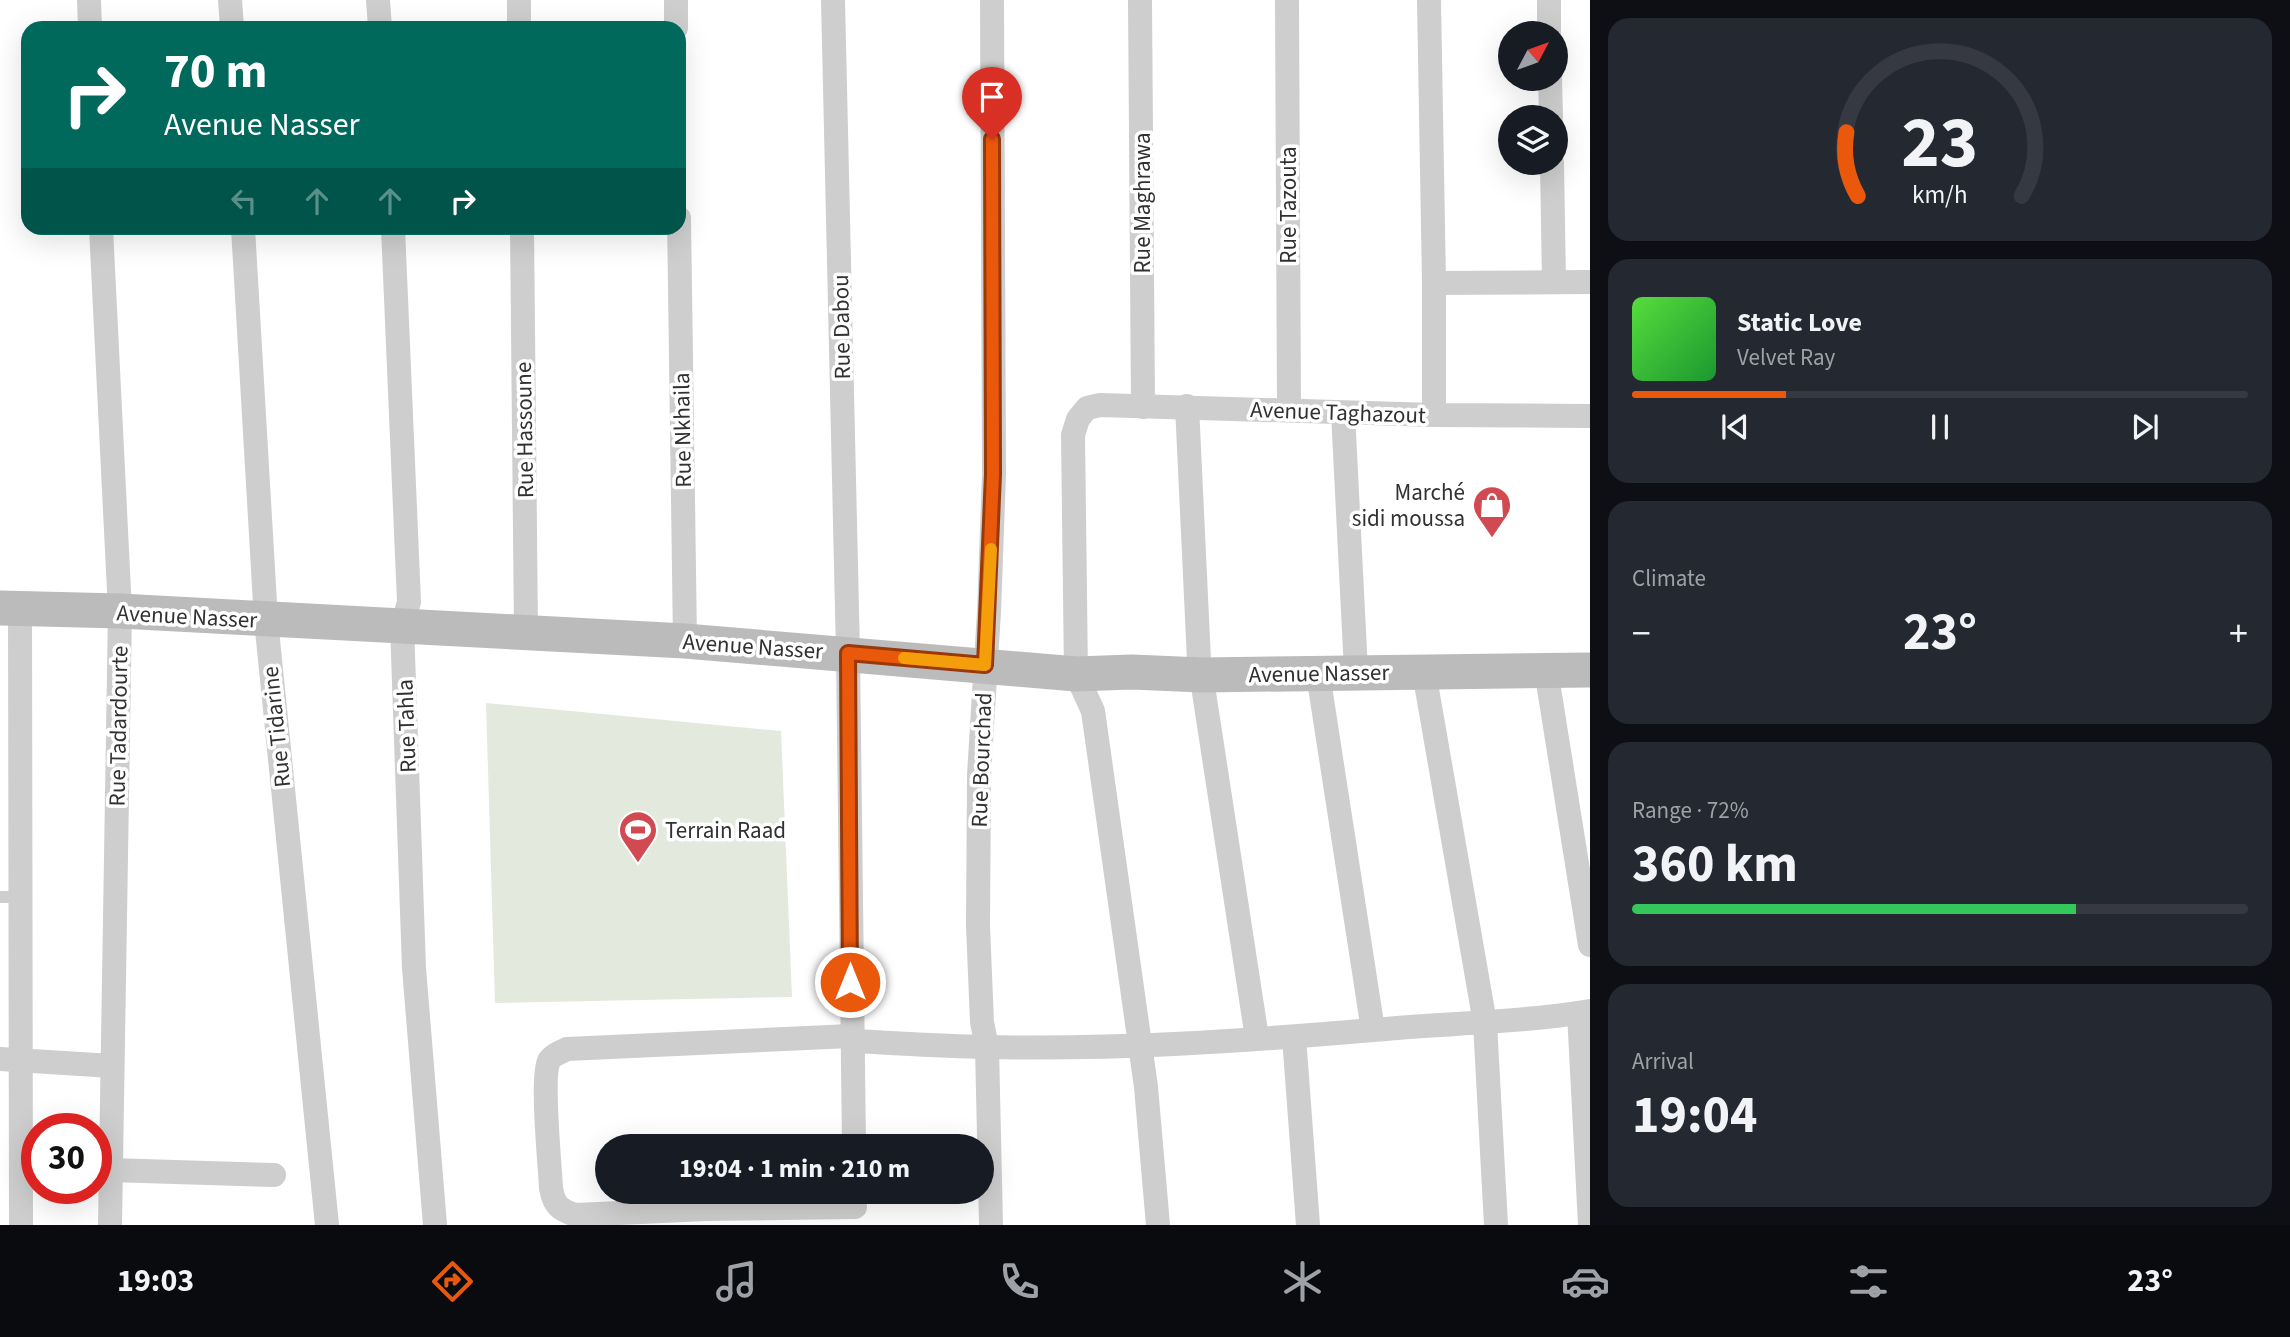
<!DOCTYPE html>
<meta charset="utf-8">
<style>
:root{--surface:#171b24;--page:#242831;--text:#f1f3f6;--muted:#9ea1a6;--line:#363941;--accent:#ea580c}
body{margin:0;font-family:"Source Sans 3",sans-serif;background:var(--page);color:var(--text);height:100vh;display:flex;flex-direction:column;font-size:26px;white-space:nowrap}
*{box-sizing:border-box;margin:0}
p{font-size:23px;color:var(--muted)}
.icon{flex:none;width:38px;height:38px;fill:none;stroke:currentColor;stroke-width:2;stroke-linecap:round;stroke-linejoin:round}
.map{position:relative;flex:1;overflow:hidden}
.drawer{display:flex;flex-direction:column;gap:18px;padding:18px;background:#0d0f14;width:700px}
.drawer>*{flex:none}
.guide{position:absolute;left:21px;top:21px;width:665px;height:214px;border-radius:21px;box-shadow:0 7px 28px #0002;background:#00695c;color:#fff;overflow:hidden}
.needle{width:46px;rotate:49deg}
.buttons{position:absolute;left:1498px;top:21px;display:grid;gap:14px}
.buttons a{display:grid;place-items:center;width:70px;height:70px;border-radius:50%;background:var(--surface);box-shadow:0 7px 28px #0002;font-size:35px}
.speed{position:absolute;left:21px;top:1113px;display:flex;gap:14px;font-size:35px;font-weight:700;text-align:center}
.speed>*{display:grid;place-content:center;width:91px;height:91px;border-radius:50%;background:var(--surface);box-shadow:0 7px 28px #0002;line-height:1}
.speed .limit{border:10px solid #d22;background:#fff;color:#111}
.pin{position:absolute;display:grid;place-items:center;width:60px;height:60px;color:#fff;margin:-72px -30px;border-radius:50% 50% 50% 0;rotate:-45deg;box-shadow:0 0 7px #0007}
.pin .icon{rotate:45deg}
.me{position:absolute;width:77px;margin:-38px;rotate:0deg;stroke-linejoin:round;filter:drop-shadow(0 0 5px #0008)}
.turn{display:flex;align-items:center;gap:24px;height:147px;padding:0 28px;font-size:32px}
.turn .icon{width:91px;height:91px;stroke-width:2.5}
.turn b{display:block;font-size:49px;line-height:60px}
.lanes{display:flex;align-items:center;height:66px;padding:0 28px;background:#0003;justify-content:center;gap:35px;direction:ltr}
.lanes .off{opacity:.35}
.big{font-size:52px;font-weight:700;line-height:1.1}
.drawer .tile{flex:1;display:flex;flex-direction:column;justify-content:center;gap:10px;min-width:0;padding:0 24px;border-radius:21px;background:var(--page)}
.drawer .dial{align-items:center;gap:0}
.dial svg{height:182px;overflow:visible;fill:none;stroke:var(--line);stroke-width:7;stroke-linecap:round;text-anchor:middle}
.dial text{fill:var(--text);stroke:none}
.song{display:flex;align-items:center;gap:21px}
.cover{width:84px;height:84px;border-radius:10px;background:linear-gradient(135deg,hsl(110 70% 55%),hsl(130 70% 35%))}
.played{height:7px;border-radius:4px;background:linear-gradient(90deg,var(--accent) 25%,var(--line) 25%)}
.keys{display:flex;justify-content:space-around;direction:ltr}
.heat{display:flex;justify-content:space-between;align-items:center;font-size:38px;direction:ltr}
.charge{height:10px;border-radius:5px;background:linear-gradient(90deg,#34c759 72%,var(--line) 0)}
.trip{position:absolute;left:595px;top:1134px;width:399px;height:70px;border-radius:35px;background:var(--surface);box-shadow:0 7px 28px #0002;font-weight:700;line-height:70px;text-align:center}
.tab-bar{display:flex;height:112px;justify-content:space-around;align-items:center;background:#090b0e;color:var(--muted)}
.tab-bar .icon{width:49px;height:49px}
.tab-bar .on{color:var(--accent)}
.tab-bar b{font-size:32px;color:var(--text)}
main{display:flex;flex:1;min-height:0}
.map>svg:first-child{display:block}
</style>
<main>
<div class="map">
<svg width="1590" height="1225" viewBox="0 0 1590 1225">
<rect width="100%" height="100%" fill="#fff"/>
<polygon fill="#e4e9de" points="486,703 781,731 792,997 495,1003"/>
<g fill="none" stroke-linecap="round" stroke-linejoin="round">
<polyline stroke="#cecece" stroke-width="12" points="0,897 20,897"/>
<g stroke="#cecece" stroke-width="24">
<polyline points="89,0 90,28"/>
<polyline points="230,0 232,28"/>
<polyline points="378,0 380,28"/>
<polyline points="519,0 519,28"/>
<polyline points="676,0 676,28"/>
<polyline points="833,0 848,653 854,1146"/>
<polyline points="1140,0 1143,407"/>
<polyline points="1287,0 1289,410"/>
<polyline points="1429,0 1434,283 1434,415"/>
<polyline points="1549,0 1549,33"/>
<polyline points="1550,79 1551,117"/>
<polyline points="1552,163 1554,282"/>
<polyline points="679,218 685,641"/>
<polyline points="101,228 120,611 110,1225"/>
<polyline points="243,228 266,620 327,1225"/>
<polyline points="393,228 409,602 402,626 414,968 435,1225"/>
<polyline points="522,228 526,632"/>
<polyline points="1434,283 1590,282"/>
<polyline points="1187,406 1199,660 1257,1038"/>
<polyline points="1343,413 1356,671"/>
<polyline points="20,609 21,1225"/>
<polyline points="1546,670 1590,945"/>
<polyline points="1424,672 1485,1023 1496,1225"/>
<polyline points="1318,674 1373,1030"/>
<polyline points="1579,1013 1590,1225"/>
<path d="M 851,1036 L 567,1049 C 561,1052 552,1055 549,1061 C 541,1077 550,1166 551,1188 C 554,1206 560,1210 576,1215 L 706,1209 L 855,1207"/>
<polyline points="1294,1037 1308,1225"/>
<path d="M 852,1041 C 896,1043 940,1046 985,1047 C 1114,1050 1244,1041 1373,1030 C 1445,1023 1518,1023 1590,1011"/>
<polyline points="0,1059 112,1066"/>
<polyline points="110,1170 274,1175"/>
<polyline points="991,1225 987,1047 982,1022 978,926 979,775 989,612 994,474 992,0"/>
<polyline points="1158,1225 1146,1087 1093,711 1076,674 1073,435 1078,419 1087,408 1100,405 1434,415 1590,416"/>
</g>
<polyline stroke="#bbb" stroke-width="35" points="0,608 120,611 685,641 1076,674 1132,672 1202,675 1590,670"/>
</g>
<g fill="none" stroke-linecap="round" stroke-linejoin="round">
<defs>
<polyline id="route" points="850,982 848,653 985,665 993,474 992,139"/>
</defs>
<use href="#route" stroke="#983908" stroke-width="18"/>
<use href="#route" stroke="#ea580c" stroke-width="12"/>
<polyline stroke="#f59e0b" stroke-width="12" points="904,658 985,665 991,549"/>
</g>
<defs>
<symbol id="shop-pin" viewBox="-11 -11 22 30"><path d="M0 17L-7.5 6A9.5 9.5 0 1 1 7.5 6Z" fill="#d14a51" stroke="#fff"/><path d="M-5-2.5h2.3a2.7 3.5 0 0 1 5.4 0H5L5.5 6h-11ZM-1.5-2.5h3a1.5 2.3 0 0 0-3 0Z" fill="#fff"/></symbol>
<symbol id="stadium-pin" viewBox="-11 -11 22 30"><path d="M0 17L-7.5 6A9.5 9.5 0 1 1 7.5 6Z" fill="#d14a51" stroke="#fff"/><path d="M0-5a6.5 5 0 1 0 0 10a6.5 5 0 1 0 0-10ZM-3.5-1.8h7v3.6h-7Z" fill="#fff"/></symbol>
</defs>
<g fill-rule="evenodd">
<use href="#shop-pin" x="1470" y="483" width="44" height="60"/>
<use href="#stadium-pin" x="616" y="808" width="44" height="60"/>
</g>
<g text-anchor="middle" stroke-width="7" stroke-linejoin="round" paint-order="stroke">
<g font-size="23" fill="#313131" stroke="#fff">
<text transform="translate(1142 203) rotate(-90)" y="8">Rue Maghrawa</text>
<text transform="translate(1288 205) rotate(-90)" y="8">Rue Tazouta</text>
<text transform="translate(841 327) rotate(-91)" y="8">Rue Dabou</text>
<text transform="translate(1338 412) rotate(2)" y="8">Avenue Taghazout</text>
<text transform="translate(524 430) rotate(-91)" y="8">Rue Hassoune</text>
<text transform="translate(682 430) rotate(-91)" y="8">Rue Nkhaila</text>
<text transform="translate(187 616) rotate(3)" y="8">Avenue Nasser</text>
<text transform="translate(753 646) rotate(4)" y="8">Avenue Nasser</text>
<text transform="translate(1319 673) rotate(-1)" y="8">Avenue Nasser</text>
<text transform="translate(118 726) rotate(-89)" y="8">Rue Tadardourte</text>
<text transform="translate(406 726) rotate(-92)" y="8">Rue Tahla</text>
<text transform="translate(276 727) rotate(-96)" y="8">Rue Tidarine</text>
<text transform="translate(981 760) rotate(-88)" y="8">Rue Bourchad</text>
</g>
<g font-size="23" fill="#313131" stroke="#fff" text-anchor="end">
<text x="1465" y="500">Marché<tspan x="1465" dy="26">sidi moussa</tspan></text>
<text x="665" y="838" text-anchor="start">Terrain Raad</text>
</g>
</g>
</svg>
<div class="buttons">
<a><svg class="needle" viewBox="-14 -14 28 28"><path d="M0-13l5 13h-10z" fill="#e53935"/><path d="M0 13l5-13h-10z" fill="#9ea1a6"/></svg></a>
<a><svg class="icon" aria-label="layers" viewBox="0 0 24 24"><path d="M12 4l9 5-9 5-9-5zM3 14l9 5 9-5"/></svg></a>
</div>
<div class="speed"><div class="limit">30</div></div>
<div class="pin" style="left:992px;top:139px;background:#d93025"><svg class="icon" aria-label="arrive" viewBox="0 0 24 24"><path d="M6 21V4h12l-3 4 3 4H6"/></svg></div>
<svg class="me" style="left:850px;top:982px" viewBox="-20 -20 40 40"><circle r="17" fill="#ea580c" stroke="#fff" stroke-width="3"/><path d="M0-11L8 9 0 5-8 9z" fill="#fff"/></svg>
<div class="trip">19:04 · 1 min · 210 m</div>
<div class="guide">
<div class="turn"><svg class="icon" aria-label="right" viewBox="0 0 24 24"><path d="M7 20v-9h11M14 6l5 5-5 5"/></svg><div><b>70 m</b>Avenue Nasser</div></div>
<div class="lanes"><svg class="icon off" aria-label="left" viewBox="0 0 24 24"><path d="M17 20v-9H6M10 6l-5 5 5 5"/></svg><svg class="icon off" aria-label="ahead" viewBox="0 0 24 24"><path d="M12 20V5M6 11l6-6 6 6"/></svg><svg class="icon off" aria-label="ahead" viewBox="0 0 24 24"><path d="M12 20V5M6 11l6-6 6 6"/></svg><svg class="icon" aria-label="right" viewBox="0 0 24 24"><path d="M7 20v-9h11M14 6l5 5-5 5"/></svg></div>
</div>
</div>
<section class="drawer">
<div class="tile dial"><svg viewBox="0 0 100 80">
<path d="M14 69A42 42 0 1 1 86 69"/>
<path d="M14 69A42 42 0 0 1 9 41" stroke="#ea580c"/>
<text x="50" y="56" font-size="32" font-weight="700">23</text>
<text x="50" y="72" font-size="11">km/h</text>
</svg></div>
<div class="tile">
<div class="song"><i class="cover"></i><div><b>Static Love</b><p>Velvet Ray</p></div></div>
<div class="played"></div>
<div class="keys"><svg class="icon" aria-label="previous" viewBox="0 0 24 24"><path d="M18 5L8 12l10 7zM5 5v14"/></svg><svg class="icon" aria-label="pause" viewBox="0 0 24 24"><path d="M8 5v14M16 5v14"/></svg><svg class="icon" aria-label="next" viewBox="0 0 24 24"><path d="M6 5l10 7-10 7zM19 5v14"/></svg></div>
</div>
<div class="tile"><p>Climate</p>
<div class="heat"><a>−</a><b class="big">23°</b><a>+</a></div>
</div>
<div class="tile"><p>Range · 72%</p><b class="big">360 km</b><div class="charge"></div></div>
<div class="tile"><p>Arrival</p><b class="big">19:04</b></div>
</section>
</main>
<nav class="tab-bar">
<b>19:03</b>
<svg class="icon on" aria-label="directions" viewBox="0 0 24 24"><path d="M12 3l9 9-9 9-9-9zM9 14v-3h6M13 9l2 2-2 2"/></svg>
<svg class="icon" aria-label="music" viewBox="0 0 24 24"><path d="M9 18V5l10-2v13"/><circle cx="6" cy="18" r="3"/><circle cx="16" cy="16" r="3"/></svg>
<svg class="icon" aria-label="phone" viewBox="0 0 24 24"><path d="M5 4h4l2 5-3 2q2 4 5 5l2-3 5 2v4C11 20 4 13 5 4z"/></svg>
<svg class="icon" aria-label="climate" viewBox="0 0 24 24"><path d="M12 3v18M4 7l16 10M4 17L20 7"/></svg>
<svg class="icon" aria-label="car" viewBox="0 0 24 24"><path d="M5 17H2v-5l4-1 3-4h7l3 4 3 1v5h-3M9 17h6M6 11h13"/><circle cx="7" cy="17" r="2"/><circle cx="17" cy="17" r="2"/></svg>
<svg class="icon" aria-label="filters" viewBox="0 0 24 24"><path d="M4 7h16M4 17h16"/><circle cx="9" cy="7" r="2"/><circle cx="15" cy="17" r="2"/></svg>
<b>23°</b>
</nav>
